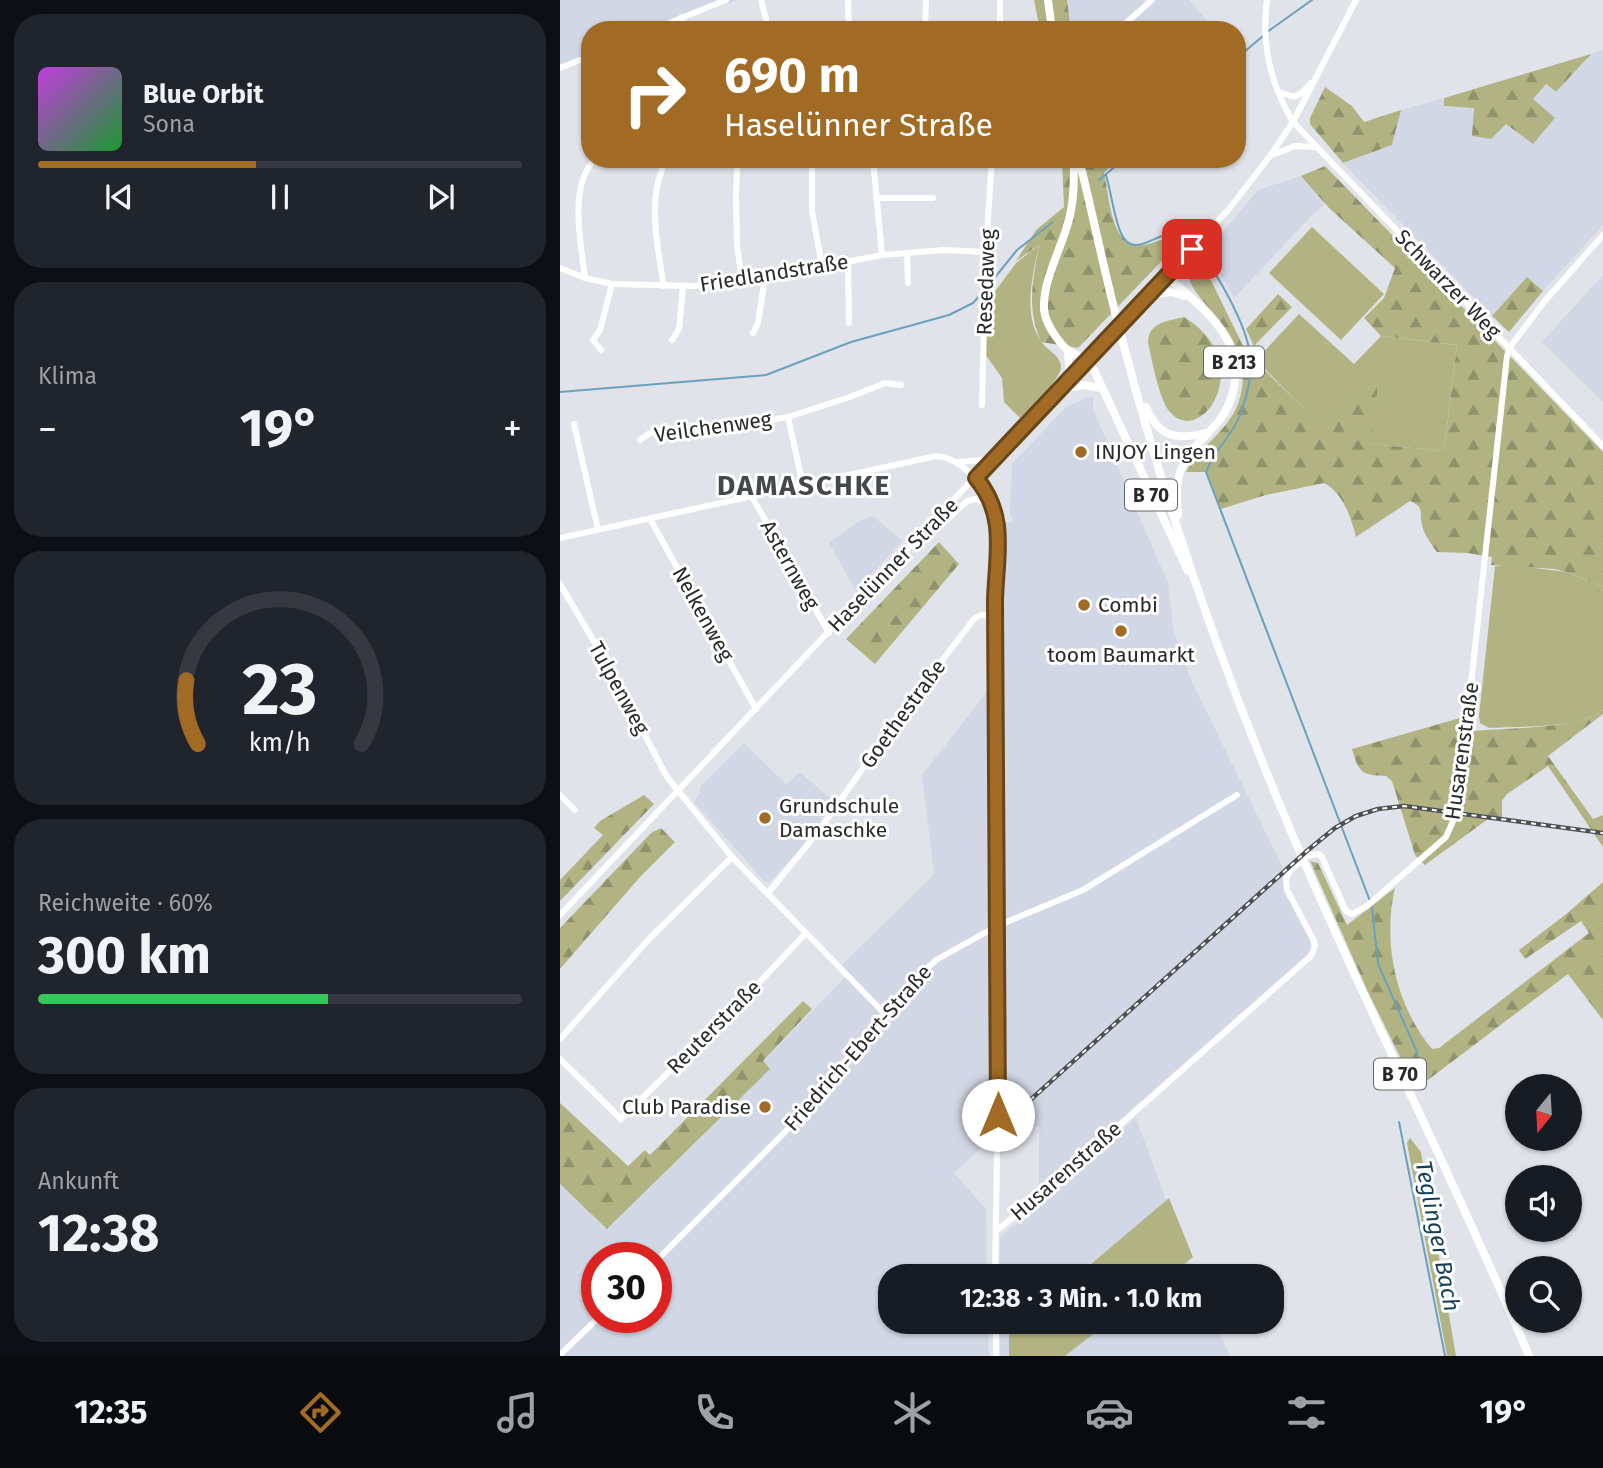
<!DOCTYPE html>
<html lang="de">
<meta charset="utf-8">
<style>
:root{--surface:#171b24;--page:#20242c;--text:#f1f3f6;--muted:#9ea1a6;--line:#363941;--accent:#a16b25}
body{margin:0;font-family:"Fira Sans",sans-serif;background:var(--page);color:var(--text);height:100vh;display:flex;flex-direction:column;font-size:26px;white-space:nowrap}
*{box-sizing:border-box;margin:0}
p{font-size:23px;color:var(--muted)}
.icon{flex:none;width:38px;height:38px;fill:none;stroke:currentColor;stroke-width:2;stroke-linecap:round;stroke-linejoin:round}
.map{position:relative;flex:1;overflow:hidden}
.sheet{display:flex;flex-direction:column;gap:14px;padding:14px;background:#0d0f14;width:560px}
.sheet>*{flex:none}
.top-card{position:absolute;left:21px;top:21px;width:665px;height:147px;border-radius:28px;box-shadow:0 2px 5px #0004;background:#a16b25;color:#fff;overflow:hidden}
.needle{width:46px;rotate:198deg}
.buttons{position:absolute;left:945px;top:1074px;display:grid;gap:14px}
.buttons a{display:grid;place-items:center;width:77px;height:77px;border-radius:50%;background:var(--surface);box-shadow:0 2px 5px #0004;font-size:35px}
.speed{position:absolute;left:21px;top:1242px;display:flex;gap:14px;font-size:35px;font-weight:700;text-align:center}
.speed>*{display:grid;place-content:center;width:91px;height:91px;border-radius:50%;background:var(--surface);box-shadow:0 2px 5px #0004;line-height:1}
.speed .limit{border:10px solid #d22;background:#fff;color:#111}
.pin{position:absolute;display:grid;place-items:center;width:60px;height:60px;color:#fff;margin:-30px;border-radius:14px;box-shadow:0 4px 10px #0006}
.me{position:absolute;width:77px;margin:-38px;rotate:0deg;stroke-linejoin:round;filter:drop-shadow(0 0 5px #0008)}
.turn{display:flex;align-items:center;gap:24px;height:147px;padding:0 28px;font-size:32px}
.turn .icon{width:91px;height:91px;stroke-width:2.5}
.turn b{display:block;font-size:49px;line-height:60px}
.big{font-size:52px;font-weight:700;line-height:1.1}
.sheet .widget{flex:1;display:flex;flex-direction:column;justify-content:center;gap:10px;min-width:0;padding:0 24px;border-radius:28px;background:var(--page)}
.sheet .dial{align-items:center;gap:0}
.dial svg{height:182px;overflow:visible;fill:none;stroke:var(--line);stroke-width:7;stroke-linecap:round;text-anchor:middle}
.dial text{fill:var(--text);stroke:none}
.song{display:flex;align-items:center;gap:21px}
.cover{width:84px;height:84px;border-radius:10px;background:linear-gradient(135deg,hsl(290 70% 55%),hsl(130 70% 35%))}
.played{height:7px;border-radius:4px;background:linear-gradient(90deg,var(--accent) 45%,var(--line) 45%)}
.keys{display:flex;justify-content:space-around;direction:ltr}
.heat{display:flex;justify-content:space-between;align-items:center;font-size:38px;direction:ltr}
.charge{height:10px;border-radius:5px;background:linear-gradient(90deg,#34c759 60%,var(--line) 0)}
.trip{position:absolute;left:318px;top:1264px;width:406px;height:70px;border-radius:28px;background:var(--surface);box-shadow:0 2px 5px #0004;font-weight:700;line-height:70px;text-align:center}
.dock{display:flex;height:112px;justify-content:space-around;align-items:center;background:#090b0e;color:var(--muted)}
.dock .icon{width:49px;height:49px}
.dock .selected{color:var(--accent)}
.dock b{font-size:32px;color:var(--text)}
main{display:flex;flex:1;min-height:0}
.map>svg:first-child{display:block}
</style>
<main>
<section class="sheet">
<div class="widget">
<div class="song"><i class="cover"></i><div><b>Blue Orbit</b><p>Sona</p></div></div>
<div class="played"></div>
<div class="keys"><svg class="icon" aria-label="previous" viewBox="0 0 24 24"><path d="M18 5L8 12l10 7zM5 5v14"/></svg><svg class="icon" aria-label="pause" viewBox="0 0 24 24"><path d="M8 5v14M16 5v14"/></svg><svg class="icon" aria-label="next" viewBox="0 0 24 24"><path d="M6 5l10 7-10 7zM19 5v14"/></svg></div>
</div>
<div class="widget"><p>Klima</p>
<div class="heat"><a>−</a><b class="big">19°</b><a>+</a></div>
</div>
<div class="widget dial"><svg viewBox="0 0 100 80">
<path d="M14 69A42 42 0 1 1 86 69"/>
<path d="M14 69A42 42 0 0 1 9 41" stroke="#a16b25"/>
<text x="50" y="56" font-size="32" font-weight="700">23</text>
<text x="50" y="72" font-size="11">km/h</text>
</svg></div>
<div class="widget"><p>Reichweite · 60%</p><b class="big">300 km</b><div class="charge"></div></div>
<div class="widget"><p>Ankunft</p><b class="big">12:38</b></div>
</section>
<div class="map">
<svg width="1043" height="1356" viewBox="0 0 1043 1356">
<defs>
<pattern id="forest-firs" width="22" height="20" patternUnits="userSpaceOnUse" patternTransform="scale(1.75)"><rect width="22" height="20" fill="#b1b482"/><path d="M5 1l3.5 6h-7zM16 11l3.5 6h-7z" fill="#90926b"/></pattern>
</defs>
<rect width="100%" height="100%" fill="#e0e3e9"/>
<g fill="#d1d7e4" fill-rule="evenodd">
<polygon points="0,0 176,0 99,30 30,30 30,57 0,68"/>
<polygon points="507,0 583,0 585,5 591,0 629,0 655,30 511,30"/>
<polygon points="1043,50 1043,225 983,291 967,278 932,316 783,163 832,145 841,110 884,98 884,106 914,108 946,123 986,83 996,92 1031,54"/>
<polygon points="741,176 766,203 751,216 674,298 648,250 698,190"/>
<polygon points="1043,275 1043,402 982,342"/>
<path d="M 533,396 L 533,409 L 546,440 L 608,583 L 613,628 L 630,678 L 724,870 L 724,881 L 750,939 L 751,951 L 479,1191 L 479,1126 L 442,1129 L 394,1173 L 426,1209 L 427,1276 L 331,1276 L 331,1321 L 428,1321 L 429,1356 L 0,1356 L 0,1184 L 48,1229 L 209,1069 L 203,1062 L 287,975 L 281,966 L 374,874 L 362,775 L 431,687 L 438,523 L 453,522 L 450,513 L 452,464 L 506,407 ZM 37,1258 L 96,1258 L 96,1318 L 37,1318 Z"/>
<polygon points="313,516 342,541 296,591 269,543 299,521"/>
<polygon points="184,743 226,784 240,772 274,802 238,852 209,882 205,882 134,802 140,793 140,787"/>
<polygon points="576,1118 634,1276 440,1276 440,1237"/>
<polygon points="440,1321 654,1321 670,1356 440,1356"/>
</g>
<g fill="#b1b482">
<polygon points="752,227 824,294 781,340 709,273"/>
<path d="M 479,245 C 473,275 462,314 481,341 C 486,350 501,355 501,367 C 501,379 469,408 460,418 L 444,402 L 442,378 L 425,354 L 428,301 L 456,263 Z"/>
<polygon points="739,314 794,364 821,336 897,345 884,451 810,444 818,386 811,385 765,430 696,360"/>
<path d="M 949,565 L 1007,572 L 1043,587 L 1043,710 C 1019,729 960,726 929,728 L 920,723 L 919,716 L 935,566 Z"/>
<polygon points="850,1138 861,1152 896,1356 887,1356 847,1143"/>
<polygon points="609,1198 633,1257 609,1276 517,1276"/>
<polygon points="464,1321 550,1321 505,1356 449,1356 449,1334"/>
</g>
<g fill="url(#forest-firs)">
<polygon points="474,0 507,0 511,30 480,30"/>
<polygon points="1031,54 996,92 986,84 973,99 995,118 973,144 946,124 931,139 912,136 914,108 884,106 884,98"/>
<polygon points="765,87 792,106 804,122 841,110 832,145 783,163 750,124 750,118"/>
<path d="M 502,159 L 546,159 L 549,167 L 544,173 C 551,203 550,258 595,242 C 604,239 612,236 621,241 L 518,348 L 481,342 C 466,307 473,281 479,245 L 456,261 L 476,230 L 504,207 Z"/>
<path d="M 765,166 L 1043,452 L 1043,587 L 1007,572 L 994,569 L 931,565 L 932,557 L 907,553 L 877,552 C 871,544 864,534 862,525 C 859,512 865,507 850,501 L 796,537 C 791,517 783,493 764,483 L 706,495 L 661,509 L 646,472 L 626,472 C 640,446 667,432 678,404 C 692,364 674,336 648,307 C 638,295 629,286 628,271 L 640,258 L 686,352 L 765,429 L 811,385 L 818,386 L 811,444 L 884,451 L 897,345 L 821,336 L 804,318 L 824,298 L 835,268 L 769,208 L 741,176 Z"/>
<polygon points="967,277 983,291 949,332 932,316"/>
<polygon points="718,294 732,307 694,346 686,329"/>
<path d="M 624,317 C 703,365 635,457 606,406 C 598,392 592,360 588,343 C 588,323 606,321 624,317 Z"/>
<polygon points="379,542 399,564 315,664 286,639"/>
<path d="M 1043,710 L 1043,714 L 988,756 L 1033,819 L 1043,815 L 1043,847 L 988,766 L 947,794 L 942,801 L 942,819 L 928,819 L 865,865 L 855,855 L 832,781 L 826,776 C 801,775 799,773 792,749 L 900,718 L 915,718 L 913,731 C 945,728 1020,729 1043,710 Z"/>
<polygon points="84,795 94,804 0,901 0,880 43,835 34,828 40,821"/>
<polygon points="101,828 115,842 80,877 0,969 0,928 91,833"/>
<path d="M 750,861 L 758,863 L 787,925 L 835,888 C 822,943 836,1006 872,1049 L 879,1048 L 1029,933 L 1021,921 L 965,959 L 959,950 L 1005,915 L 1043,882 L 1043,1020 L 1008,974 L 856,1089 L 808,992 Z"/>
<polygon points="243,1001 252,1009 203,1061 210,1069 47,1229 0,1184 0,1103 68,1166 85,1150 90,1155"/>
</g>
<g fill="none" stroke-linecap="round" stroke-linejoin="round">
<g stroke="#6ba0be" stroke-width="2">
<polyline points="707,32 752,0"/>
<polyline points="677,58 703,36"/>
<path d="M 546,175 C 551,192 553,211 559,228 C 570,261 592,236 609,234 C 618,233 626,239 632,245"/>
<polyline points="539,180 564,159"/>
<path d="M 636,249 C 657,270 686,325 690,354 C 693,372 687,396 681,413 C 673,435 654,450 646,472 L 810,901"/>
<polyline points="428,286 457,250 493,222"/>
<polyline points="0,392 206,375 291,342 389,315 413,303 422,293"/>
<polyline points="812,907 818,964 857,1052 858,1061"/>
<polyline points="839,1122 885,1356"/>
</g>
<g stroke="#fff" stroke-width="6">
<polyline points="201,0 209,30"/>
<polyline points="288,0 289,30"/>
<path d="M 707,0 C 701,43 711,85 733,122 L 1043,446"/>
<polyline points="122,17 126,30"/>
<polyline points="92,30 166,0"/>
<polyline points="365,30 366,0"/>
<polyline points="440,30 440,0"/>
<polyline points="558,30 592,0"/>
<polyline points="0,68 30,56"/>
<polyline points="719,92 734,97 742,93 751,83"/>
<polyline points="712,155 735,146 754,147"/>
<polyline points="252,159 252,211 262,266"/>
<polyline points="313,159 322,255"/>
<polyline points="313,161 378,162"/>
<path d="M 102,170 C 88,203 98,252 104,286"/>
<polyline points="316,198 373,198"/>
<polyline points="347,253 348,283"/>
<polyline points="288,261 289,323"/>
<polyline points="0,268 25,278 52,284 134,286 205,278 322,255 384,250 426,252"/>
<path d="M 25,278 C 21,244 8,186 35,159"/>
<polyline points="182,281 177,245 176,196 177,168 183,159"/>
<polyline points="193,333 198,323 205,278"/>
<polyline points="112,340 119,329 123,287"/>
<polyline points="41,350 33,340 40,330 52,284"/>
<polyline points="422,405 426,247 432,159"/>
<polyline points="228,417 243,486"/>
<polyline points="14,424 38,530"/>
<polyline points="80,440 90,433 189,424 228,417 290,397 325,383 341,385"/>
<polyline points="397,462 423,460 438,451"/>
<polyline points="192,497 269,633"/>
<polyline points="90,519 196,709"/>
<polyline points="363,535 377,529 407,501 415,499 432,504"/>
<path d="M 0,538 L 376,456 C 390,457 400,464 410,473 C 448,506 437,556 435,601 L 438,1090 L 435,1276"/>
<polyline points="0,584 48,665 107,777 172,857 325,1014"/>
<polyline points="0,795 15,810"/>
<polyline points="208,893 258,832 344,710 414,619 421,615 435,616"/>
<polyline points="0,915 669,209 710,156 733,122 796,0"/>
<polyline points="0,1039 89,939 172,857"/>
<polyline points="0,1059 61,1119 196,986 246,933"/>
<polyline points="436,1231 475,1200 751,956 755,946 754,941 727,890 726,879 729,872 746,856 758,854 762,857 786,911 792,914 807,906 886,837 897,812 947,356 950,347 984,302 1043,235"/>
<polyline points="96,1261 232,1125 346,988 376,960 437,926 523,890 677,795"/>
<polyline points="436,1321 436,1356"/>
<polyline points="0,1355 38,1318"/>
</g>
<g stroke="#fff" stroke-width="8">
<polyline points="488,0 492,30"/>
<path d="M 514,159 C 514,180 514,203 508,223 C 501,250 475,295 487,321 C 491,331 501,345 509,351 C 521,359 526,356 534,370 L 628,571"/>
<path d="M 519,159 C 531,207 541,256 553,304 C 594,468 650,636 715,793 C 793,983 889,1166 969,1356"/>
<path d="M 607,276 C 626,294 650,312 664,334 C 681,362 678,396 659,421 C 646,436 630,449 622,467 C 615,484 617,498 618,515"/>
<polyline points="590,295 611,292 624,296"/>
<polyline points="508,350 510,379"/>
<polyline points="500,389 524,385 541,388"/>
<path d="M 586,407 C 598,436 616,441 645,433"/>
</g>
<defs>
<polyline id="rail" points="448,1120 748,850 775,828 796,816 818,809 844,806 1043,833"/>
</defs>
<use href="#rail" stroke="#4f5053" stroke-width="4.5"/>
<use href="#rail" stroke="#fff" stroke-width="2" stroke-dasharray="5" stroke-linecap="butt"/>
</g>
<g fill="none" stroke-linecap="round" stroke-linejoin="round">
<defs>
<path id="route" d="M 438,1115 L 435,601 C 436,556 448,516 416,478 L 632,249"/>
</defs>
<use href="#route" stroke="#694618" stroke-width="18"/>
<use href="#route" stroke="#a16b25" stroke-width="12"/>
</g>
<g fill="#a16b25" stroke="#fff" stroke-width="2.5">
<circle cx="521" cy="452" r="7"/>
<circle cx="524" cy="605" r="7"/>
<circle cx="561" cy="631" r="7"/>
<circle cx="205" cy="818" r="7"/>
<circle cx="205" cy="1107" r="7"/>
</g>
<g text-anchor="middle" stroke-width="6" stroke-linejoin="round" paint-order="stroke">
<g fill="#fff" stroke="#68696b" stroke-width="2">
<rect x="644" y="346.5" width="60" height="31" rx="5"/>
<rect x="565" y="479.5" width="52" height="31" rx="5"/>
<rect x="814" y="1058.5" width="52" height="31" rx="5"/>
</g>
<g font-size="19" font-weight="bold" fill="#28292b">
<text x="674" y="369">B 213</text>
<text x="591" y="502">B 70</text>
<text x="840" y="1081">B 70</text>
</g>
<g font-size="21" fill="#28292b" stroke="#fff">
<text transform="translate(214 273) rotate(-9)" y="7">Friedlandstraße</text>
<text transform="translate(426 282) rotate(-88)" y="7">Resedaweg</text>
<text transform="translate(888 284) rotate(46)" y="7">Schwarzer Weg</text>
<text transform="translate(153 427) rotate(-8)" y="7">Veilchenweg</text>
<text transform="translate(230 565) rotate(61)" y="7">Asternweg</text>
<text transform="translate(333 565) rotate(-46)" y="7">Haselünner Straße</text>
<text transform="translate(143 614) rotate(61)" y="7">Nelkenweg</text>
<text transform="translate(59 688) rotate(61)" y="7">Tulpenweg</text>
<text transform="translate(343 714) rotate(-54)" y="7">Goethestraße</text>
<text transform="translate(902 751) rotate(-82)" y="7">Husarenstraße</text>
<text transform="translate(154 1027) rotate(-45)" y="7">Reuterstraße</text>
<text transform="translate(298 1048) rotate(-49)" y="7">Friedrich-Ebert-Straße</text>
<text transform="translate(506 1171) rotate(-41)" y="7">Husarenstraße</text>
</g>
<g font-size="21" fill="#28292b" stroke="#fff" text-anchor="start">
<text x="535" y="459">INJOY Lingen</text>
<text x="538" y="612">Combi</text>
<text x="561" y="662" text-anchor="middle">toom Baumarkt</text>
<text x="219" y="813">Grundschule<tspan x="219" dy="24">Damaschke</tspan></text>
<text x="191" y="1114" text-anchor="end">Club Paradise</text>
</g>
<g font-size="23" font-style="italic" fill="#123f55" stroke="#fff">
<text transform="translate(878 1236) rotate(79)" y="8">Teglinger Bach</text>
</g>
<g font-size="28" font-weight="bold" letter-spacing="2" fill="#44474c" stroke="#fff">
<text x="244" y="495">DAMASCHKE</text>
</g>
</g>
</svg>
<div class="buttons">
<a><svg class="needle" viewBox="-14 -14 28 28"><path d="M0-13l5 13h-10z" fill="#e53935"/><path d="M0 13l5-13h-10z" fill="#9ea1a6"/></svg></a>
<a><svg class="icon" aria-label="sound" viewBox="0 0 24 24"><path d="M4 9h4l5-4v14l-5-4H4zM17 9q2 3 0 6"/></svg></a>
<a><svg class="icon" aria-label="search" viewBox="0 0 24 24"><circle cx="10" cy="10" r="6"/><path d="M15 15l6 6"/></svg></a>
</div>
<div class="speed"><div class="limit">30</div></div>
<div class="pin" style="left:632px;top:249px;background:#d93025"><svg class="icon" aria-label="arrive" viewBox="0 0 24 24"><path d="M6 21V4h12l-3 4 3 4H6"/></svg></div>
<svg class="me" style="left:438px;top:1115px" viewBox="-20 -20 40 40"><circle r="19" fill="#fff"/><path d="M0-13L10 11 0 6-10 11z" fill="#a16b25"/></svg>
<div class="trip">12:38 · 3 Min. · 1.0 km</div>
<div class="top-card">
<div class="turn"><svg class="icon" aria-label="right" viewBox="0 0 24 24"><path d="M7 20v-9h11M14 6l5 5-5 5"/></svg><div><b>690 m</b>Haselünner Straße</div></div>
</div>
</div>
</main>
<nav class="dock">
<b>12:35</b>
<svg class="icon selected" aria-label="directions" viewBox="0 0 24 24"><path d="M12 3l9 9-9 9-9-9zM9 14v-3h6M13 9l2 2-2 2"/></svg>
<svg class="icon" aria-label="music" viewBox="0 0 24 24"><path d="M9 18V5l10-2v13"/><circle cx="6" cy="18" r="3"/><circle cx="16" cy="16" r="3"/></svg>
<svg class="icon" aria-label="phone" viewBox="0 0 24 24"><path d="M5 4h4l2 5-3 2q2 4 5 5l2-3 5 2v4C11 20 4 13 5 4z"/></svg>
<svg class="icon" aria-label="climate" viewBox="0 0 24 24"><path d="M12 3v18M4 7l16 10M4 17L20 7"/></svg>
<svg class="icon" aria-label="car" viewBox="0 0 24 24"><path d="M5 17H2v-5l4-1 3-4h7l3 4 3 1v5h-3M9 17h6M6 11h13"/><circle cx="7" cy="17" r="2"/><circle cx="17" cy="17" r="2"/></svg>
<svg class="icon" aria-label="filters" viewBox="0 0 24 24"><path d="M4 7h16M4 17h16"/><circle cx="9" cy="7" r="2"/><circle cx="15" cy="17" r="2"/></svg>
<b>19°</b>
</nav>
